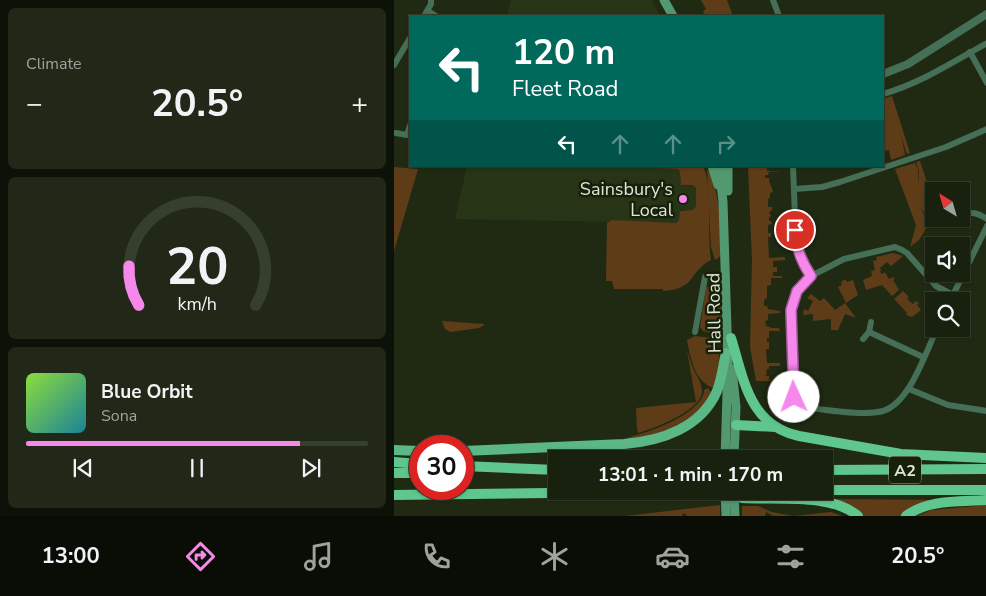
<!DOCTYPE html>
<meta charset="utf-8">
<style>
:root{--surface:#18200e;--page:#212817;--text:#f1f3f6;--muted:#9fa39e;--line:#363e2e;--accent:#f788eb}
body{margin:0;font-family:"Nunito Sans",sans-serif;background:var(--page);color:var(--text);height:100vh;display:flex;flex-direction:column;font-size:19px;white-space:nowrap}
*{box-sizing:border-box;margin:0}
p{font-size:16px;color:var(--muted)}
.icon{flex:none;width:28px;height:28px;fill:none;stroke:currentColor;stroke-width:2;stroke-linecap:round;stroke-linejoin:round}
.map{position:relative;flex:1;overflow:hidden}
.panel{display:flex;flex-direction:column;gap:8px;padding:8px;background:#0d1208;width:394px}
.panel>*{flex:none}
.top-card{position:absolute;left:15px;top:15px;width:475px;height:152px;border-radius:0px;box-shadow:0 1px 4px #0004,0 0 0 1px var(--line);background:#00695c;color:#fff;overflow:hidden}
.needle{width:32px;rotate:323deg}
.controls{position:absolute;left:531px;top:182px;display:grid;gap:10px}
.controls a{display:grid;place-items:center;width:45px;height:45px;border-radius:0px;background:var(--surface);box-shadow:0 1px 4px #0004,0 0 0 1px var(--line);font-size:25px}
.speed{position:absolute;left:15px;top:435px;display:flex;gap:10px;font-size:25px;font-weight:700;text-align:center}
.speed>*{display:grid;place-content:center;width:65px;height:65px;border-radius:50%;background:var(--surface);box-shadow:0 1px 4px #0004,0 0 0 1px var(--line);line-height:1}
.speed .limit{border:8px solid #d22;background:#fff;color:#111}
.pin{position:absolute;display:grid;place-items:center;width:42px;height:42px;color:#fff;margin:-21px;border:2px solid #fff;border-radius:50%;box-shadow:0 1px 5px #0007}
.me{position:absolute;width:55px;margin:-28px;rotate:358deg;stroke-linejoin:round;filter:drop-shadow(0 0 4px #0008)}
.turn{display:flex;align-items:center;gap:18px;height:105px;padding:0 20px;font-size:22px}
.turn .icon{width:65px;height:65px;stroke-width:2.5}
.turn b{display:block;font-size:35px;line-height:42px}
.lanes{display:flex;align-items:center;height:48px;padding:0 20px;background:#0003;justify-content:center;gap:25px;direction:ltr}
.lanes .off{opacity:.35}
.big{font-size:38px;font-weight:700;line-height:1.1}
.panel .card{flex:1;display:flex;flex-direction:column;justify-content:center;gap:8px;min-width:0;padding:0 18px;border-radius:8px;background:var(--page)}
.panel .dial{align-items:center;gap:0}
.dial svg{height:130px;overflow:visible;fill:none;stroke:var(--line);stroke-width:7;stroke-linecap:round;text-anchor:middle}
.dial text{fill:var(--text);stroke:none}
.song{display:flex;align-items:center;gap:15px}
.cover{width:60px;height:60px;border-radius:8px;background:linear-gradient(135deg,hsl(90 70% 55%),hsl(190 70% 35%))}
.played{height:5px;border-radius:2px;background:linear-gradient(90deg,var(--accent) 80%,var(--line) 80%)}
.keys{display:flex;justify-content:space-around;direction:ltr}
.heat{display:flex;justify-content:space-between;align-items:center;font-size:28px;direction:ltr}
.trip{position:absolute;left:154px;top:450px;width:285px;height:50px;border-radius:0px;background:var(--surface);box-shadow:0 1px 4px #0004,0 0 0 1px var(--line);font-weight:700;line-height:50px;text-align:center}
.tabs{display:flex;height:80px;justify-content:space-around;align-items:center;background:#0a0d06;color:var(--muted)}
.tabs .icon{width:35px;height:35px}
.tabs .selected{color:var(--accent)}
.tabs b{font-size:22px;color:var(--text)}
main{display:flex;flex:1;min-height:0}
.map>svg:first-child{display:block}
</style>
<main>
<section class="panel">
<div class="card"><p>Climate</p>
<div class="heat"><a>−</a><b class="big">20.5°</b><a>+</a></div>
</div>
<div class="card dial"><svg viewBox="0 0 100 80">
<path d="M14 69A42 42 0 1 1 86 69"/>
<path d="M14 69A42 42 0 0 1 8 45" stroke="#f788eb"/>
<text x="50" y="56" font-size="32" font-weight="700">20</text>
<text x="50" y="72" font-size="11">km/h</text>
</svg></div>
<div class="card">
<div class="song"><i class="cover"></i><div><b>Blue Orbit</b><p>Sona</p></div></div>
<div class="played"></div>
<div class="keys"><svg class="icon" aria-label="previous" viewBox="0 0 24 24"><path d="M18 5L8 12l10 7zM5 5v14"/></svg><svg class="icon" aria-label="pause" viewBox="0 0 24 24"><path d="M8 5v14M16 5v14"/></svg><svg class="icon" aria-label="next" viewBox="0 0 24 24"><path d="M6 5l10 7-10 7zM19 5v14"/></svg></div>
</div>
</section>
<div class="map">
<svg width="593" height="516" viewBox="0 0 593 516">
<rect width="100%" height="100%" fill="#202a13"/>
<g fill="#283416">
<polygon points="117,0 258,0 266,16 113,16"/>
<polygon points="73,166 283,166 286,172 287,185 301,186 303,203 302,208 299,210 286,210 285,220 282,223 61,219"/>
</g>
<g fill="#5e3c18">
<polygon points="307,0 333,0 339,16 311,16 309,11 312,9"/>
<polygon points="498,96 516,153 514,154 512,152 507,135 511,155 497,160 495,150 491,151 489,147 489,99"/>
<polygon points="526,161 540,204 540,219 545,219 545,221 535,223 526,206 534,225 525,240 516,247 522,225 501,169 521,163 524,169 525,186 525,171 522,162"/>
<path d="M 309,166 C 319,186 313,235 317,260 C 294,272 303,289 269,291 L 269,289 L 220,289 L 218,281 L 212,281 L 213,223 L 218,220 L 282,223 L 285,220 L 286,211 L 298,210 L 302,207 L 302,188 L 299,185 L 287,185 L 286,172 L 284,169 L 247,167 Z"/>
<path d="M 354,166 L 375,166 L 373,168 L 373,171 L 389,172 L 375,172 L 374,175 L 371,175 L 371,178 L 375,178 C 375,184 378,186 379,192 L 376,193 L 376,198 L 374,199 L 374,207 L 378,207 L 378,210 L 375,212 L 377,216 L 375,217 L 375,221 L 377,221 L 378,224 L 374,225 L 374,233 L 377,233 L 377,237 L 374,237 L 375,258 L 391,257 L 391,260 L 379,261 L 379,267 L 383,267 L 383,272 L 379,272 L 379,276 L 388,276 L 388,278 L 377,278 L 377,285 L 373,286 L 373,298 L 370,300 L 370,306 L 373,306 L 374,309 L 386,311 L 386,313 L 374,314 L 374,320 L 371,321 L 372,326 L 378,328 L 385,328 L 386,331 L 375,331 L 375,338 L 373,338 L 373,342 L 375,342 L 375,349 L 372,349 L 373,363 L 386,363 L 386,366 L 375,366 L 375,369 L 373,369 L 372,376 L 375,376 L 375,380 L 379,381 L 362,381 L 356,347 L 358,260 Z"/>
<polygon points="0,167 24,169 0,251"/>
<path d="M 313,170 L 317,171 C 322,187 332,240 327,254 C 325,258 324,258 321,260 L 317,247 Z"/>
<polygon points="499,253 509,256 497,266 493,262 486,268 487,270 486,272 488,274 491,272 495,279 499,277 501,279 499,280 505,290 498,296 488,285 472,290 469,280 478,276 477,271 481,270 479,261 483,260 482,257"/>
<polygon points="450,280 452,280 453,282 459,280 464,295 452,303 444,287 448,285 447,282"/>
<polygon points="316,284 327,284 328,286 327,329 321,334 309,331 306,327 312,288"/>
<polygon points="509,291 515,297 513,299 519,304 522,301 525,303 523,305 527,310 518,317 512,315 513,313 500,299"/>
<polygon points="417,294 426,301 430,298 441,310 451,303 462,318 451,314 444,330 437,330 437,319 419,321 419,314 409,315 410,309 414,311 419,301 413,298"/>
<polygon points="48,321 90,324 90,325 85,328 57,332 51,329"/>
<path d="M 301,336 L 317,338 C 331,351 324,372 321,389 C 300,381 297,360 293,340 Z"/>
<path d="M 293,350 C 295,355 296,361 298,366 C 301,374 308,382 308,391 C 309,410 259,429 244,433 L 243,429 L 242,408 L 302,402 Z"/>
<path d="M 314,388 L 319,395 L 292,423 L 258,436 L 231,439 C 240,435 249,434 258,430 C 273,425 310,408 310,390 Z"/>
<polygon points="436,499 442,499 550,500 509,516 467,516"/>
<polygon points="326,505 326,516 293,516 290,513 288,516 231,516"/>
<polygon points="592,505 592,516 522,516 538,510"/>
<polygon points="348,506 364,506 378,512 399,516 437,512 448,516 379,516 372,512 371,516 348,516"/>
</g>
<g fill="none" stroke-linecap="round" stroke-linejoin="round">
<g stroke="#456f56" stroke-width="6">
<polyline points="379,0 385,16"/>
<polyline points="34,11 42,16"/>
<polyline points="30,16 37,4 37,0"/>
<polyline points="576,52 593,83"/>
<polyline points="0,65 16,38"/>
<path d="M 489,94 C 527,83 559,62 593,43"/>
<polyline points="2,133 13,135 16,125"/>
<polyline points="399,166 402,243 408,262 417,276"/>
<polyline points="400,189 428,187 446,182 552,147 593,129"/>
<path d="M 568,215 C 577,211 584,213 593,219"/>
<polyline points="544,223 556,219"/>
<polyline points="559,295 593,226"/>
<path d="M 543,329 C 531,353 516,403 489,411 C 468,416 436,410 415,408 L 406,406 L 400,399 L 397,313 L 400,299 L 405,288 L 417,276 L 450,259 L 501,247 L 508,250 L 513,253 L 542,286 L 559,295 L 556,301"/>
<polyline points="301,332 311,277"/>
<polyline points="475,332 529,357"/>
<polyline points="469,339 475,332 477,322"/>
<polyline points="515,389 554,405 593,411"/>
</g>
<polyline stroke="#456f56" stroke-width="8" points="489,74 514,64 593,14"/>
<g stroke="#529871" stroke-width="9">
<polyline points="270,0 279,16"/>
<polyline points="318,166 324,185"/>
<polyline points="325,166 329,202 334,361 331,459"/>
<polyline points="334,191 334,166"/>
<polyline points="338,369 342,407 340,459"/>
</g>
<g stroke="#5bb785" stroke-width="10">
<polyline points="0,450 26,451"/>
<path d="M 69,451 L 230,444 C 267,441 307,428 323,391 C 328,378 329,365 332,353"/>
</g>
<g stroke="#5fc68e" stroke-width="10">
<path d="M 337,338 C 350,380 355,425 405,436 L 507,454 L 593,458"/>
<polyline points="342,425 382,427"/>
<polyline points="0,462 26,464"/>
<polyline points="69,466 162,470"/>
<polyline points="430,470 593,469"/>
<polyline points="0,473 26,473"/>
<polyline points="430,490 593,490"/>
<polyline points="0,495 325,491"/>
<path d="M 348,498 C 383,500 437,493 464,516"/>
<path d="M 512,516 C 534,499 566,502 593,500"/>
</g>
<g stroke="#529871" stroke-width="9">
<polyline points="331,491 332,516"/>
<polyline points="340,491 341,516"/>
</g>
</g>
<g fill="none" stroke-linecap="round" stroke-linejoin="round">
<defs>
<path id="route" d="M 400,397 L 397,310 L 403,291 L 417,276 C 407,261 402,248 401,230"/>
</defs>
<use href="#route" stroke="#a15899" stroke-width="12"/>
<use href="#route" stroke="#f788eb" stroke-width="9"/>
</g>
<circle fill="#f788eb" stroke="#172009" stroke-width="2" cx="289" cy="199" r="5"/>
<g text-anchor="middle" stroke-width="5" stroke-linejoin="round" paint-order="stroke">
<rect fill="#172009" stroke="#a2aa98" stroke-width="1" x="495" y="456.5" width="32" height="27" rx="4"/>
<g font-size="16" font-weight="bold" fill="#dee5d6">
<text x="511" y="476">A2</text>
</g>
<g font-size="18" fill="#dee5d6" stroke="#172009" text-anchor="end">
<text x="279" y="195">Sainsbury's<tspan x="279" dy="21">Local</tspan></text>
</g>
<g font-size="18" fill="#dee5d6" stroke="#172009">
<text transform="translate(320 313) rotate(-91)" y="6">Hall Road</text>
</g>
</g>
</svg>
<div class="controls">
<a><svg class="needle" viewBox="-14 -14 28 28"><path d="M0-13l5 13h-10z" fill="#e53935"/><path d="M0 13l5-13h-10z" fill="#9fa39e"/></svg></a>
<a><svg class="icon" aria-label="sound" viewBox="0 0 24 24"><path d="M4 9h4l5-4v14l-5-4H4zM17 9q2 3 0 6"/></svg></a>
<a><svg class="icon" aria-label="search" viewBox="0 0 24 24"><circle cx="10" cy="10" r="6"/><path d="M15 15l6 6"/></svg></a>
</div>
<div class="speed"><div class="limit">30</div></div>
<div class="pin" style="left:401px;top:230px;background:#d93025"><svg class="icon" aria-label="arrive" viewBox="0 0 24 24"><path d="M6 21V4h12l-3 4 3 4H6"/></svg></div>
<svg class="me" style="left:400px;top:397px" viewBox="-20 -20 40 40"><circle r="19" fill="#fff"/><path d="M0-13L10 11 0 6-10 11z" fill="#f788eb"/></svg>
<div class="trip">13:01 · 1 min · 170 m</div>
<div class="top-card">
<div class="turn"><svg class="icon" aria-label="left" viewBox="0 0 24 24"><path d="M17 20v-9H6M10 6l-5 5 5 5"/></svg><div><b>120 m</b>Fleet Road</div></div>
<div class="lanes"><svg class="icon" aria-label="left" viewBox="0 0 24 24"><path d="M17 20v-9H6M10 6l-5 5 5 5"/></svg><svg class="icon off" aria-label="ahead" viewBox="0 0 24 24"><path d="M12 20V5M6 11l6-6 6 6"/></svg><svg class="icon off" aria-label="ahead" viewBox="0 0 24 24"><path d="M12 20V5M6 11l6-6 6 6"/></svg><svg class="icon off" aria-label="right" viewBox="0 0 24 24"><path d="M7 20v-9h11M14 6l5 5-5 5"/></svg></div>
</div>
</div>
</main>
<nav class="tabs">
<b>13:00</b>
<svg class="icon selected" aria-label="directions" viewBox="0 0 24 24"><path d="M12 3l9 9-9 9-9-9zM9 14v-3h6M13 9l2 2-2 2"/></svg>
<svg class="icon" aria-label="music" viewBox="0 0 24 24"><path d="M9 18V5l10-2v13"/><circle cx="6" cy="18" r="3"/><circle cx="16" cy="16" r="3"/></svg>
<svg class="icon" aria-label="phone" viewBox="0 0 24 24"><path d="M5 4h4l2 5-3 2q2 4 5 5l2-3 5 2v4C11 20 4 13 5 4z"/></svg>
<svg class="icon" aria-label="climate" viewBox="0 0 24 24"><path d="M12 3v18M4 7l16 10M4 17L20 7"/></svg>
<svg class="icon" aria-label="car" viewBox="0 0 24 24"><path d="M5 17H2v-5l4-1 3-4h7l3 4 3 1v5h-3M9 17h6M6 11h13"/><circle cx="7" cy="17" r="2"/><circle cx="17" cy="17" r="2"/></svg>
<svg class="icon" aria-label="filters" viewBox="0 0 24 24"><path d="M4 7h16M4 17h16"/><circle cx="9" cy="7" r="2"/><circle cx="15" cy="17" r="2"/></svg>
<b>20.5°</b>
</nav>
